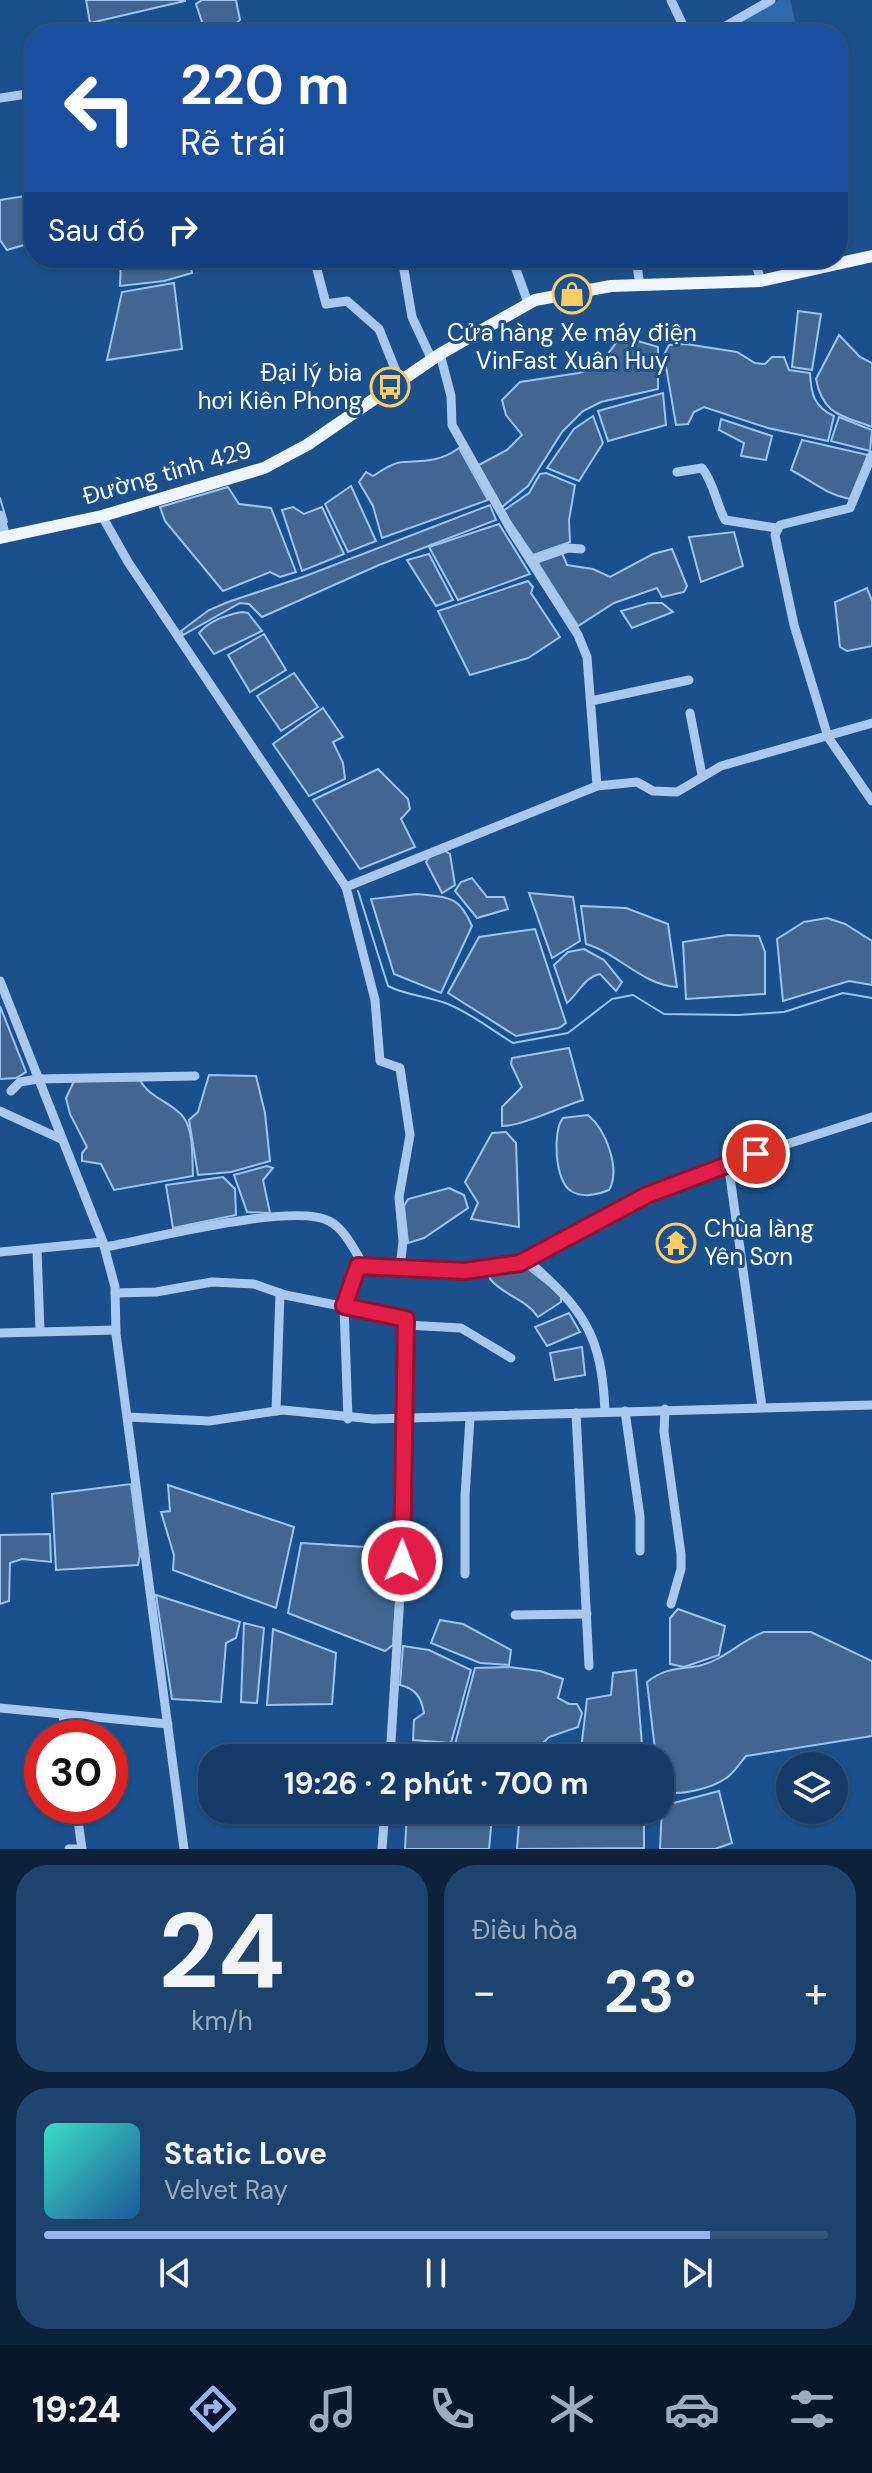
<!DOCTYPE html>
<html lang="vi">
<meta charset="utf-8">
<style>
:root{--surface:#153c69;--page:#1e436f;--text:#f1f3f6;--muted:#9dadc0;--line:#34567d;--accent:#95b2f1}
body{margin:0;font-family:"DM Sans",sans-serif;background:var(--page);color:var(--text);height:100vh;display:flex;flex-direction:column;font-size:30px;white-space:nowrap}
*{box-sizing:border-box;margin:0}
p{font-size:26px;color:var(--muted)}
.icon{flex:none;width:44px;height:44px;fill:none;stroke:currentColor;stroke-width:2;stroke-linecap:round;stroke-linejoin:round}
.map{position:relative;height:1849px;overflow:hidden}
.panel{display:flex;flex-direction:column;gap:16px;padding:16px;background:#0c213a;flex:1}
.panel>*{flex:none}
.banner{position:absolute;left:24px;top:24px;width:824px;height:244px;border-radius:32px;box-shadow:0 2px 6px #0004,0 0 0 2px var(--line);background:#1a4fa0;color:#fff;overflow:hidden}
.fabs{position:absolute;left:776px;top:1752px;display:grid;gap:16px}
.fabs a{display:grid;place-items:center;width:72px;height:72px;border-radius:50%;background:var(--surface);box-shadow:0 2px 6px #0004,0 0 0 2px var(--line);font-size:40px}
.speed{position:absolute;left:24px;top:1720px;display:flex;gap:16px;font-size:40px;font-weight:700;text-align:center}
.speed>*{display:grid;place-content:center;width:104px;height:104px;border-radius:50%;background:var(--surface);box-shadow:0 2px 6px #0004,0 0 0 2px var(--line);line-height:1}
.speed .limit{border:12px solid #d22;background:#fff;color:#111}
.pin{position:absolute;display:grid;place-items:center;width:68px;height:68px;color:#fff;margin:-34px;border:4px solid #fff;border-radius:50%;box-shadow:0 2px 8px #0007}
.me{position:absolute;width:88px;margin:-44px;rotate:1deg;stroke-linejoin:round;filter:drop-shadow(0 0 6px #0008)}
.turn{display:flex;align-items:center;gap:28px;height:168px;padding:0 24px;font-size:36px}
.turn .icon{width:104px;height:104px;stroke-width:2.5}
.turn b{display:block;font-size:56px;line-height:68px}
.then{display:flex;align-items:center;height:76px;padding:0 24px;background:#0003;gap:16px;font-size:30px}
.big{font-size:60px;font-weight:700;line-height:1.1}
.panel .card{flex:1;display:flex;flex-direction:column;justify-content:center;gap:12px;min-width:0;padding:0 28px;border-radius:32px;background:var(--page)}
.panel .dial{align-items:center;gap:0}
.dial b{font-size:104px;line-height:1}
.song{display:flex;align-items:center;gap:24px}
.cover{width:96px;height:96px;border-radius:12px;background:linear-gradient(135deg,hsl(170 70% 55%),hsl(210 70% 35%))}
.played{height:8px;border-radius:4px;background:linear-gradient(90deg,var(--accent) 85%,var(--line) 85%)}
.keys{display:flex;justify-content:space-around;direction:ltr}
.heat{display:flex;justify-content:space-between;align-items:center;font-size:44px;direction:ltr}
.panel .tiles{flex:1;display:grid;gap:16px;grid-template-columns:1fr 1fr}
.card:last-child{grid-column:span 2}
.trip{position:absolute;left:198px;top:1744px;width:476px;height:80px;border-radius:32px;background:var(--surface);box-shadow:0 2px 6px #0004,0 0 0 2px var(--line);font-weight:700;line-height:80px;text-align:center}
.tab-bar{display:flex;height:128px;justify-content:space-around;align-items:center;background:#08182a;color:var(--muted)}
.tab-bar .icon{width:56px;height:56px}
.tab-bar .selected{color:var(--accent)}
.tab-bar b{font-size:36px;color:var(--text)}
.map>svg:first-child{display:block}
</style>
<div class="map">
<svg width="872" height="1849" viewBox="0 0 872 1849">
<rect width="100%" height="100%" fill="#1c508c"/>
<polygon fill="#2f6baa" points="778,0 790,0 798,34 722,34"/>
<g fill="#406691" stroke="#9bc5ef" stroke-width="2">
<polygon points="86,0 185,0 185,1 90,23"/>
<polygon points="202,0 236,0 240,20 224,34 206,34 196,4"/>
<polygon points="25,196 34,217 34,242 7,250 0,240 0,200"/>
<polygon points="121,258 189,258 192,273 164,281 120,286"/>
<polygon points="174,283 182,349 107,360 122,292"/>
<polygon points="798,311 821,314 812,370 792,367"/>
<path d="M 839,335 L 860,357 L 872,363 L 872,427 C 841,415 823,415 816,379 Z"/>
<polygon points="621,336 658,347 658,389 601,402 583,411 562,432 528,486 502,507 477,466 507,450 522,435 506,415 502,400 520,382 579,373 599,366"/>
<path d="M 686,344 L 737,352 L 755,363 L 765,364 L 772,357 L 784,357 L 789,370 L 810,373 C 811,394 814,407 834,416 L 828,441 L 768,428 L 704,407 L 694,412 L 688,424 L 676,425 L 664,355 L 669,345 Z"/>
<polygon points="663,393 666,425 608,441 598,411"/>
<polygon points="593,416 603,443 579,481 547,468 574,429"/>
<polygon points="839,417 872,430 870,451 831,441"/>
<polygon points="721,419 772,436 766,460 741,456 744,443 719,430"/>
<path d="M 802,440 L 868,455 L 850,499 C 827,495 812,481 791,470 Z"/>
<path d="M 459,448 L 488,500 L 382,538 L 373,506 L 359,482 L 366,472 L 373,476 C 381,471 393,462 403,462 C 424,461 440,462 459,448 Z"/>
<polygon points="546,473 575,485 569,520 570,542 533,555 503,511 529,493 540,474"/>
<polygon points="351,486 376,541 348,552 325,504"/>
<polygon points="228,487 239,504 271,508 296,572 280,577 270,572 223,591 165,521 160,507"/>
<polygon points="490,505 496,520 379,565 262,617 249,604 240,603 183,635 181,631 209,610 228,602 303,577"/>
<polygon points="293,507 304,514 322,507 344,554 302,571 282,510"/>
<polygon points="499,524 530,574 458,600 429,547"/>
<polygon points="734,532 743,566 701,582 689,537"/>
<polygon points="672,549 687,586 684,592 662,597 657,588 614,603 578,626 536,560 562,553 567,565 593,569 610,577 653,554"/>
<polygon points="429,554 453,600 436,606 407,560"/>
<polygon points="528,581 533,587 531,593 560,637 528,658 470,675 438,611"/>
<polygon points="867,588 872,601 872,646 847,651 840,647 835,602"/>
<polygon points="649,603 662,603 673,612 632,628 621,611"/>
<path d="M 242,612 L 248,613 L 262,631 L 214,654 L 199,633 C 209,621 226,615 242,612 Z"/>
<polygon points="264,634 286,670 250,692 228,655"/>
<polygon points="294,673 318,707 281,731 257,696"/>
<polygon points="323,708 343,737 333,742 343,763 345,779 309,796 273,744"/>
<polygon points="378,769 408,799 410,809 401,819 415,847 360,869 313,800"/>
<polygon points="445,851 450,854 455,885 442,893 426,862 429,857"/>
<polygon points="472,878 487,897 504,897 508,909 477,918 455,891 461,882"/>
<polygon points="529,893 573,897 580,941 552,958"/>
<path d="M 417,894 C 448,898 458,894 472,926 L 441,993 L 394,974 L 371,899 Z"/>
<path d="M 581,906 L 626,908 L 668,924 L 677,987 C 642,985 618,953 586,944 Z"/>
<polygon points="827,918 845,924 872,941 872,985 849,981 783,1001 777,939 804,922"/>
<polygon points="535,929 566,1023 559,1028 516,1036 448,993 479,937"/>
<polygon points="728,935 759,936 765,952 765,994 686,999 683,942"/>
<path d="M 584,949 L 604,960 L 622,982 L 616,991 L 600,974 C 583,978 580,992 567,1003 L 554,965 L 568,952 Z"/>
<polygon points="0,1006 26,1072 16,1078 0,1079"/>
<path d="M 569,1048 L 583,1100 C 560,1107 522,1126 502,1126 L 502,1107 L 522,1087 L 511,1064 L 512,1058 Z"/>
<polygon points="209,1075 256,1076 265,1113 270,1161 231,1172 198,1175 189,1120 198,1112"/>
<path d="M 140,1080 C 150,1099 174,1103 184,1118 C 194,1132 192,1160 193,1176 L 114,1190 L 101,1164 L 82,1161 L 82,1153 L 87,1147 L 70,1114 L 66,1098 L 74,1081 Z"/>
<path d="M 588,1115 C 606,1130 621,1169 609,1190 C 598,1195 582,1198 571,1191 C 555,1182 552,1131 563,1118 Z"/>
<polygon points="506,1132 516,1143 519,1227 471,1219 478,1203 465,1182 492,1133"/>
<polygon points="267,1166 273,1168 263,1180 270,1213 247,1212 234,1175"/>
<polygon points="223,1177 235,1189 236,1215 173,1228 166,1185"/>
<polygon points="449,1188 464,1195 468,1208 424,1238 408,1243 404,1206 408,1199"/>
<path d="M 505,1267 L 526,1267 L 561,1295 L 561,1302 L 538,1317 C 525,1298 504,1296 490,1279 L 491,1270 Z"/>
<polygon points="569,1313 580,1332 547,1346 535,1327"/>
<polygon points="582,1347 585,1375 555,1380 550,1353"/>
<polygon points="131,1484 140,1555 138,1565 56,1570 52,1494"/>
<polygon points="168,1485 294,1527 276,1608 173,1570 174,1555 161,1512 170,1511"/>
<polygon points="50,1534 51,1562 22,1559 10,1563 9,1601 0,1604 0,1535"/>
<polygon points="301,1543 365,1547 374,1559 388,1564 397,1586 393,1645 385,1651 288,1613"/>
<polygon points="156,1595 240,1622 236,1638 226,1643 221,1702 172,1699"/>
<polygon points="678,1609 725,1626 719,1655 684,1667 670,1664 670,1618"/>
<polygon points="440,1620 463,1624 511,1650 509,1665 480,1663 431,1643"/>
<polygon points="244,1623 264,1628 257,1703 241,1702"/>
<polygon points="273,1629 336,1653 332,1704 267,1705"/>
<path d="M 764,1632 L 811,1632 L 872,1661 L 872,1736 L 746,1756 C 740,1763 735,1771 729,1776 C 714,1788 677,1798 660,1790 L 660,1758 L 656,1758 L 647,1682 C 674,1661 691,1674 719,1658 C 735,1649 746,1639 764,1632 Z"/>
<path d="M 403,1646 L 429,1650 L 471,1670 L 451,1743 L 413,1740 L 414,1720 L 424,1713 C 421,1697 416,1689 400,1685 Z"/>
<polygon points="509,1667 540,1671 563,1679 558,1698 569,1704 577,1704 582,1713 578,1727 549,1737 528,1758 454,1748 475,1668"/>
<polygon points="636,1670 643,1758 580,1758 587,1699 611,1695 613,1673"/>
<polygon points="719,1791 732,1843 715,1849 660,1849 662,1806"/>
<polygon points="407,1810 455,1810 492,1816 489,1849 405,1849"/>
<polygon points="507,1810 644,1810 644,1848 517,1849 519,1823"/>
</g>
<g fill="none" stroke-linecap="round" stroke-linejoin="round">
<g stroke="#9bc5ef" stroke-width="2">
<polyline points="0,498 7,522"/>
<path d="M 358,891 L 388,986 C 407,996 429,996 448,1004 C 474,1015 490,1029 513,1043 L 568,1033 L 612,999 L 633,995 L 664,1014 L 738,1015 L 784,1012 L 843,993 L 872,998"/>
</g>
<g stroke="#a8c9ed" stroke-width="9">
<polyline points="671,0 687,34"/>
<polyline points="712,34 771,0"/>
<polyline points="0,98 34,93"/>
<polyline points="314,258 326,304 347,301 379,329 400,381"/>
<polyline points="402,258 412,317 432,360"/>
<polyline points="512,258 528,303"/>
<polyline points="636,258 640,286"/>
<polyline points="754,258 761,281"/>
<polyline points="440,354 451,396 452,425 511,530 578,635 587,657 597,786"/>
<polyline points="872,455 850,508 780,525 775,535 794,625 828,737 872,801"/>
<path d="M 677,472 L 702,468 C 714,483 716,503 725,520 L 776,528"/>
<polyline points="0,515 6,537"/>
<polyline points="102,516 128,562 346,887 375,1000 380,1061 400,1068 410,1135 399,1197 403,1241 400,1268"/>
<polyline points="531,561 568,548 581,549"/>
<polyline points="591,701 689,680"/>
<polyline points="690,713 702,775"/>
<polyline points="346,887 597,786 637,782 653,791 677,792 721,766 872,723"/>
<polyline points="0,981 103,1242 115,1287 116,1334 184,1849"/>
<polyline points="11,1091 20,1082 38,1079 195,1076"/>
<polyline points="0,1111 61,1139"/>
<polyline points="728,1162 762,1407"/>
<path d="M 105,1247 C 150,1239 293,1202 329,1221 C 345,1229 354,1250 363,1264"/>
<polyline points="37,1249 40,1331"/>
<polyline points="0,1252 103,1242"/>
<path d="M 527,1260 C 584,1310 602,1335 605,1412"/>
<polyline points="115,1293 156,1292 212,1282 254,1284 285,1295 407,1319"/>
<polyline points="406,1325 461,1328 511,1358"/>
<polyline points="0,1333 116,1330"/>
<polyline points="665,1409 664,1432 681,1554 681,1569 671,1604"/>
<polyline points="276,1411 280,1293"/>
<polyline points="625,1411 640,1517 640,1551"/>
<polyline points="576,1413 589,1666"/>
<polyline points="128,1417 209,1421 283,1410 373,1419 872,1405"/>
<polyline points="348,1419 344,1306 358,1266 465,1271 520,1263 647,1195 724,1164 872,1117"/>
<polyline points="465,1574 465,1496 470,1418"/>
<polyline points="515,1615 587,1614"/>
<polyline points="0,1708 168,1724"/>
<polyline points="63,1716 66,1738"/>
<polyline points="390,1758 401,1579 406,1319"/>
<polyline points="76,1806 82,1849"/>
<polyline points="69,1849 78,1849"/>
<polyline points="382,1849 385,1810"/>
</g>
<polyline stroke="#eef5ff" stroke-width="12" points="0,538 102,516 264,468 307,445 440,354 535,300 611,286 761,281 872,256"/>
</g>
<g fill="none" stroke-linecap="round" stroke-linejoin="round">
<defs>
<polyline id="route" points="402,1561 406,1319 344,1306 358,1266 465,1271 520,1263 647,1195 756,1154"/>
</defs>
<use href="#route" stroke="#92132f" stroke-width="20"/>
<use href="#route" stroke="#e11d48" stroke-width="14"/>
</g>
<defs>
<symbol id="shop-ring" viewBox="-11 -11 22 22"><circle r="9.5" fill="#1c508c" stroke="#fdcc66" stroke-width="1.5"/><path d="M-5-2.5h2.3a2.7 3.5 0 0 1 5.4 0H5L5.5 6h-11ZM-1.5-2.5h3a1.5 2.3 0 0 0-3 0Z" fill="#fdcc66"/></symbol>
<symbol id="bus-ring" viewBox="-11 -11 22 22"><circle r="9.5" fill="#1c508c" stroke="#fdcc66" stroke-width="1.5"/><path d="M-5-6H5V4H4V6H2V4H-2V6H-4V4H-5ZM-3.5-4V0h7V-4ZM-3.5 1.2v1.5H-2V1.2ZM2 1.2v1.5H3.5V1.2Z" fill="#fdcc66"/></symbol>
<symbol id="temple-ring" viewBox="-11 -11 22 22"><circle r="9.5" fill="#1c508c" stroke="#fdcc66" stroke-width="1.5"/><path d="M0-6L5-2H3V0L6.5 2.5H4V6H1.5V3h-3V6H-4V2.5H-6.5L-3 0V-2H-5Z" fill="#fdcc66"/></symbol>
</defs>
<g fill-rule="evenodd">
<use href="#shop-ring" x="550" y="272" width="44" height="44"/>
<use href="#bus-ring" x="368" y="365" width="44" height="44"/>
<use href="#temple-ring" x="654" y="1221" width="44" height="44"/>
</g>
<g text-anchor="middle" stroke-width="6" stroke-linejoin="round" paint-order="stroke">
<g font-size="24" fill="#fff" stroke="#1c508c">
<text x="572" y="341">Cửa hàng Xe máy điện<tspan x="572" dy="28">VinFast Xuân Huy</tspan></text>
<text x="362" y="381" text-anchor="end">Đại lý bia<tspan x="362" dy="28">hơi Kiên Phong</tspan></text>
<text x="704" y="1237" text-anchor="start">Chùa làng<tspan x="704" dy="28">Yên Sơn</tspan></text>
</g>
<g font-size="24" fill="#fff" stroke="#1c508c">
<text transform="translate(167 473) rotate(-16)" y="8">Đường tỉnh 429</text>
</g>
</g>
</svg>
<div class="fabs">
<a><svg class="icon" aria-label="layers" viewBox="0 0 24 24"><path d="M12 4l9 5-9 5-9-5zM3 14l9 5 9-5"/></svg></a>
</div>
<div class="speed"><div class="limit">30</div></div>
<div class="pin" style="left:756px;top:1154px;background:#d93025"><svg class="icon" aria-label="arrive" viewBox="0 0 24 24"><path d="M6 21V4h12l-3 4 3 4H6"/></svg></div>
<svg class="me" style="left:402px;top:1561px" viewBox="-20 -20 40 40"><circle r="17" fill="#e11d48" stroke="#fff" stroke-width="3"/><path d="M0-11L8 9 0 5-8 9z" fill="#fff"/></svg>
<div class="trip">19:26 · 2 phút · 700 m</div>
<div class="banner">
<div class="turn"><svg class="icon" aria-label="left" viewBox="0 0 24 24"><path d="M17 20v-9H6M10 6l-5 5 5 5"/></svg><div><b>220 m</b>Rẽ trái</div></div>
<div class="then">Sau đó<svg class="icon" aria-label="right" viewBox="0 0 24 24"><path d="M7 20v-9h11M14 6l5 5-5 5"/></svg></div>
</div>
</div>
<section class="panel">
<div class="tiles">
<div class="card dial"><b>24</b><p>km/h</p></div>
<div class="card"><p>Điều hòa</p>
<div class="heat"><a>−</a><b class="big">23°</b><a>+</a></div>
</div>
<div class="card">
<div class="song"><i class="cover"></i><div><b>Static Love</b><p>Velvet Ray</p></div></div>
<div class="played"></div>
<div class="keys"><svg class="icon" aria-label="previous" viewBox="0 0 24 24"><path d="M18 5L8 12l10 7zM5 5v14"/></svg><svg class="icon" aria-label="pause" viewBox="0 0 24 24"><path d="M8 5v14M16 5v14"/></svg><svg class="icon" aria-label="next" viewBox="0 0 24 24"><path d="M6 5l10 7-10 7zM19 5v14"/></svg></div>
</div>
</div>
</section>
<nav class="tab-bar">
<b>19:24</b>
<svg class="icon selected" aria-label="directions" viewBox="0 0 24 24"><path d="M12 3l9 9-9 9-9-9zM9 14v-3h6M13 9l2 2-2 2"/></svg>
<svg class="icon" aria-label="music" viewBox="0 0 24 24"><path d="M9 18V5l10-2v13"/><circle cx="6" cy="18" r="3"/><circle cx="16" cy="16" r="3"/></svg>
<svg class="icon" aria-label="phone" viewBox="0 0 24 24"><path d="M5 4h4l2 5-3 2q2 4 5 5l2-3 5 2v4C11 20 4 13 5 4z"/></svg>
<svg class="icon" aria-label="climate" viewBox="0 0 24 24"><path d="M12 3v18M4 7l16 10M4 17L20 7"/></svg>
<svg class="icon" aria-label="car" viewBox="0 0 24 24"><path d="M5 17H2v-5l4-1 3-4h7l3 4 3 1v5h-3M9 17h6M6 11h13"/><circle cx="7" cy="17" r="2"/><circle cx="17" cy="17" r="2"/></svg>
<svg class="icon" aria-label="filters" viewBox="0 0 24 24"><path d="M4 7h16M4 17h16"/><circle cx="9" cy="7" r="2"/><circle cx="15" cy="17" r="2"/></svg>
</nav>
